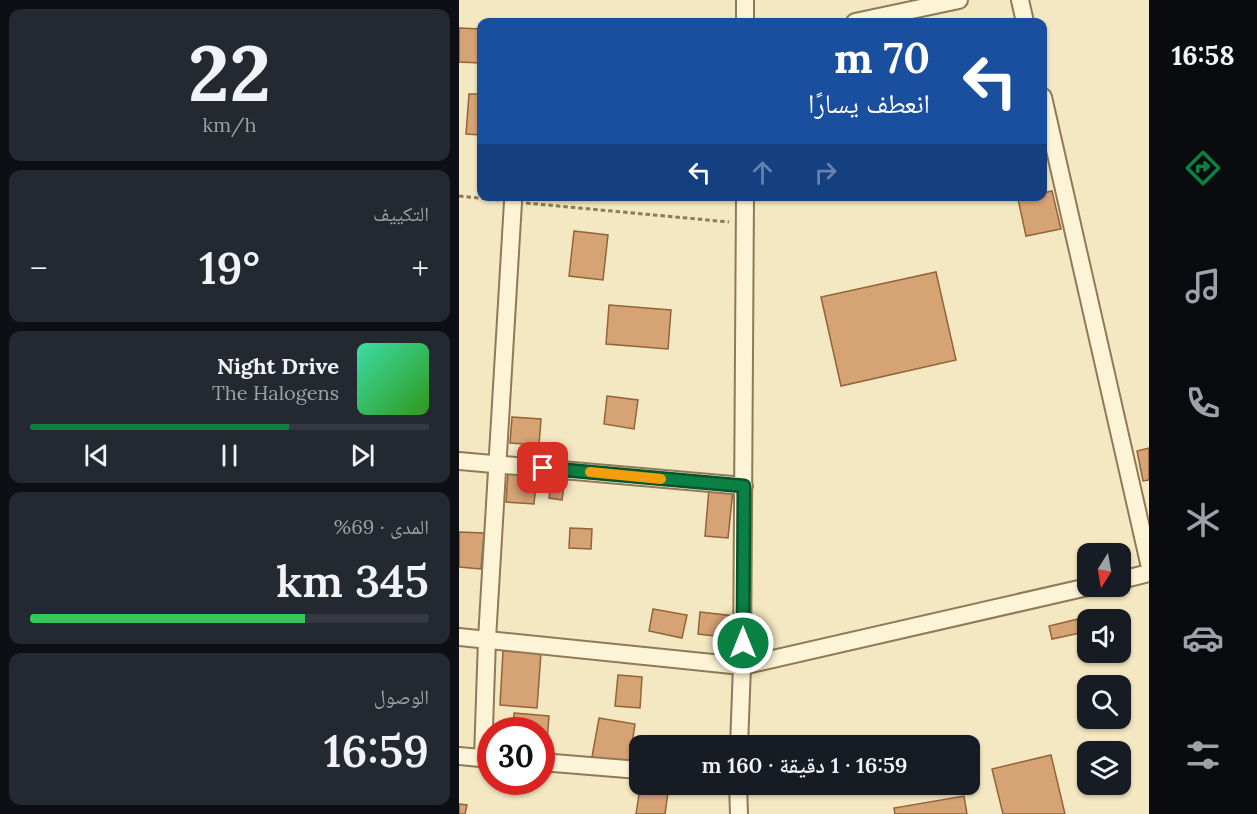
<!DOCTYPE html>
<html lang="ar">
<meta charset="utf-8">
<style>
:root{--surface:#171b24;--page:#242831;--text:#f1f3f6;--muted:#9ea1a6;--line:#363941;--accent:#0b8043}
body{margin:0;font-family:Lora,"Noto Naskh Arabic",serif;background:var(--page);color:var(--text);direction:rtl;height:100vh;display:flex;flex-direction:column;font-size:22px;white-space:nowrap}
*{box-sizing:border-box;margin:0}
p{font-size:20px;color:var(--muted)}
.icon{flex:none;width:33px;height:33px;fill:none;stroke:currentColor;stroke-width:2;stroke-linecap:round;stroke-linejoin:round}
.map{position:relative;flex:1;overflow:hidden;direction:ltr}
.sheet{display:flex;flex-direction:column;gap:9px;padding:9px;background:#0d0f14;width:459px}
.sheet>*{flex:none}
.guide{position:absolute;left:18px;top:18px;width:570px;height:183px;border-radius:12px;box-shadow:0 2px 4px #0004;direction:rtl;background:#1a4fa0;color:#fff;overflow:hidden}
.needle{width:39px;rotate:191deg}
.buttons{position:absolute;left:618px;top:543px;display:grid;gap:12px}
.buttons a{display:grid;place-items:center;width:54px;height:54px;border-radius:12px;background:var(--surface);box-shadow:0 2px 4px #0004;font-size:30px}
.speed{position:absolute;left:18px;top:717px;display:flex;gap:12px;font-size:30px;font-weight:700;text-align:center}
.speed>*{display:grid;place-content:center;width:78px;height:78px;border-radius:50%;background:var(--surface);box-shadow:0 2px 4px #0004;line-height:1}
.speed .limit{border:9px solid #d22;background:#fff;color:#111}
.pin{position:absolute;display:grid;place-items:center;width:51px;height:51px;color:#fff;margin:-26px;border-radius:12px;box-shadow:0 3px 9px #0006}
.me{position:absolute;width:66px;margin:-33px;rotate:0deg;stroke-linejoin:round;filter:drop-shadow(0 0 4px #0008)}
.turn{display:flex;align-items:center;gap:21px;height:126px;padding:0 18px;font-size:27px}
.turn .icon{width:78px;height:78px;stroke-width:2.5}
.turn b{display:block;font-size:42px;line-height:51px}
.lanes{display:flex;align-items:center;height:57px;padding:0 18px;background:#0003;justify-content:center;gap:30px;direction:ltr}
.lanes .off{opacity:.35}
.big{font-size:45px;font-weight:600;line-height:1.1}
.sheet .card{flex:1;display:flex;flex-direction:column;justify-content:center;gap:9px;min-width:0;padding:0 21px;border-radius:12px;background:var(--page)}
.sheet .dial{align-items:center;gap:0}
.dial b{font-size:78px;line-height:1}
.song{display:flex;align-items:center;gap:18px}
.cover{width:72px;height:72px;border-radius:9px;background:linear-gradient(135deg,hsl(160 70% 55%),hsl(110 70% 35%))}
.played{height:6px;border-radius:3px;background:linear-gradient(90deg,var(--accent) 65%,var(--line) 65%)}
.keys{display:flex;justify-content:space-around;direction:ltr}
.heat{display:flex;justify-content:space-between;align-items:center;font-size:33px;direction:ltr}
.charge{height:9px;border-radius:4px;background:linear-gradient(90deg,#34c759 69%,var(--line) 0)}
.trip{position:absolute;left:170px;top:735px;width:351px;height:60px;border-radius:12px;background:var(--surface);box-shadow:0 2px 4px #0004;font-weight:600;line-height:60px;text-align:center;direction:rtl}
main{display:flex;flex:1;min-height:0}
.tabs{display:flex;flex-direction:column;width:108px;justify-content:space-around;align-items:center;background:#090b0e;color:var(--muted)}
.tabs .icon{width:42px;height:42px}
.tabs .selected{color:var(--accent)}
.tabs b{font-size:27px;color:var(--text)}
.map>svg:first-child{display:block}
</style>
<main>
<nav class="tabs">
<b>16:58</b>
<svg class="icon selected" aria-label="directions" viewBox="0 0 24 24"><path d="M12 3l9 9-9 9-9-9zM9 14v-3h6M13 9l2 2-2 2"/></svg>
<svg class="icon" aria-label="music" viewBox="0 0 24 24"><path d="M9 18V5l10-2v13"/><circle cx="6" cy="18" r="3"/><circle cx="16" cy="16" r="3"/></svg>
<svg class="icon" aria-label="phone" viewBox="0 0 24 24"><path d="M5 4h4l2 5-3 2q2 4 5 5l2-3 5 2v4C11 20 4 13 5 4z"/></svg>
<svg class="icon" aria-label="climate" viewBox="0 0 24 24"><path d="M12 3v18M4 7l16 10M4 17L20 7"/></svg>
<svg class="icon" aria-label="car" viewBox="0 0 24 24"><path d="M5 17H2v-5l4-1 3-4h7l3 4 3 1v5h-3M9 17h6M6 11h13"/><circle cx="7" cy="17" r="2"/><circle cx="17" cy="17" r="2"/></svg>
<svg class="icon" aria-label="filters" viewBox="0 0 24 24"><path d="M4 7h16M4 17h16"/><circle cx="9" cy="7" r="2"/><circle cx="15" cy="17" r="2"/></svg>
</nav>
<div class="map">
<svg width="690" height="814" viewBox="0 0 690 814">
<rect width="100%" height="100%" fill="#f3e8c2"/>
<g fill="#d6a374" stroke="#936339" stroke-width="1.5">
<polygon points="0,28 22,29 22,63 0,62"/>
<polygon points="10,94 22,94 22,135 7,134"/>
<polygon points="593,191 602,229 567,236 559,199 584,196 584,193"/>
<polygon points="115,231 149,235 144,280 110,276"/>
<polygon points="477,272 497,360 382,386 362,297"/>
<polygon points="150,305 212,310 209,349 147,344"/>
<polygon points="148,396 179,400 175,429 145,424"/>
<polygon points="53,417 82,419 80,445 51,443"/>
<polygon points="690,448 690,480 684,481 678,451"/>
<polygon points="49,472 78,474 75,504 47,502"/>
<polygon points="92,483 105,485 103,500 90,498"/>
<polygon points="250,488 274,490 269,538 246,536"/>
<polygon points="111,528 133,529 132,549 110,548"/>
<polygon points="0,532 25,533 22,569 0,567"/>
<polygon points="194,609 228,615 223,638 190,631"/>
<polygon points="241,612 276,616 274,638 239,634"/>
<polygon points="623,618 626,632 593,639 590,626"/>
<polygon points="44,651 82,653 78,708 41,705"/>
<polygon points="159,675 183,677 181,708 156,706"/>
<polygon points="55,713 90,716 88,741 82,741 82,730 54,730"/>
<polygon points="140,718 176,724 170,763 133,757"/>
<polygon points="592,755 606,814 544,814 533,769"/>
<polygon points="181,788 209,792 206,814 177,814"/>
<polygon points="505,796 508,814 436,814 435,808"/>
<polygon points="0,804 8,805 6,814 0,814"/>
</g>
<g fill="none" stroke-linecap="round" stroke-linejoin="round">
<defs>
<g id="minor">
<polyline points="561,0 566,22"/>
<polyline points="286,22 286,0"/>
<polyline points="396,22 500,0"/>
<polyline points="584,97 690,563"/>
<polyline points="0,461 285,486"/>
<polyline points="662,580 690,573"/>
<polyline points="0,637 283,666 633,586"/>
<polyline points="280,746 283,666 286,196"/>
<polyline points="0,756 32,759"/>
<polyline points="24,758 28,639 54,202"/>
<polyline points="82,762 180,770"/>
<polyline points="279,784 280,814"/>
</g>
</defs>
<use href="#minor" stroke="#907957" stroke-width="20"/>
<g stroke="#907957" stroke-width="3" stroke-dasharray="4.5 3" stroke-linecap="butt">
<polyline points="0,196 40,200"/>
<polyline points="67,203 270,222"/>
</g>
<use href="#minor" stroke="#fdf4d7" stroke-width="16"/>
</g>
<g fill="none" stroke-linecap="round" stroke-linejoin="round">
<defs>
<polyline id="route" points="84,468 285,486 284,643"/>
</defs>
<use href="#route" stroke="#07532c" stroke-width="15"/>
<use href="#route" stroke="#0b8043" stroke-width="10"/>
<polyline stroke="#f59e0b" stroke-width="10" points="131,472 202,479"/>
</g>
</svg>
<div class="buttons">
<a><svg class="needle" viewBox="-14 -14 28 28"><path d="M0-13l5 13h-10z" fill="#e53935"/><path d="M0 13l5-13h-10z" fill="#9ea1a6"/></svg></a>
<a><svg class="icon" aria-label="sound" viewBox="0 0 24 24"><path d="M4 9h4l5-4v14l-5-4H4zM17 9q2 3 0 6"/></svg></a>
<a><svg class="icon" aria-label="search" viewBox="0 0 24 24"><circle cx="10" cy="10" r="6"/><path d="M15 15l6 6"/></svg></a>
<a><svg class="icon" aria-label="layers" viewBox="0 0 24 24"><path d="M12 4l9 5-9 5-9-5zM3 14l9 5 9-5"/></svg></a>
</div>
<div class="speed"><div class="limit">30</div></div>
<div class="pin" style="left:84px;top:468px;background:#d93025"><svg class="icon" aria-label="arrive" viewBox="0 0 24 24"><path d="M6 21V4h12l-3 4 3 4H6"/></svg></div>
<svg class="me" style="left:284px;top:643px" viewBox="-20 -20 40 40"><circle r="17" fill="#0b8043" stroke="#fff" stroke-width="3"/><path d="M0-11L8 9 0 5-8 9z" fill="#fff"/></svg>
<div class="trip">16:59 · 1 دقيقة · 160 m</div>
<div class="guide">
<div class="turn"><svg class="icon" aria-label="left" viewBox="0 0 24 24"><path d="M17 20v-9H6M10 6l-5 5 5 5"/></svg><div><b>70 m</b>انعطف يسارًا</div></div>
<div class="lanes"><svg class="icon" aria-label="left" viewBox="0 0 24 24"><path d="M17 20v-9H6M10 6l-5 5 5 5"/></svg><svg class="icon off" aria-label="ahead" viewBox="0 0 24 24"><path d="M12 20V5M6 11l6-6 6 6"/></svg><svg class="icon off" aria-label="right" viewBox="0 0 24 24"><path d="M7 20v-9h11M14 6l5 5-5 5"/></svg></div>
</div>
</div>
<section class="sheet">
<div class="card dial"><b>22</b><p>km/h</p></div>
<div class="card"><p>التكييف</p>
<div class="heat"><a>−</a><b class="big">19°</b><a>+</a></div>
</div>
<div class="card">
<div class="song"><i class="cover"></i><div><b>Night Drive</b><p>The Halogens</p></div></div>
<div class="played"></div>
<div class="keys"><svg class="icon" aria-label="previous" viewBox="0 0 24 24"><path d="M18 5L8 12l10 7zM5 5v14"/></svg><svg class="icon" aria-label="pause" viewBox="0 0 24 24"><path d="M8 5v14M16 5v14"/></svg><svg class="icon" aria-label="next" viewBox="0 0 24 24"><path d="M6 5l10 7-10 7zM19 5v14"/></svg></div>
</div>
<div class="card"><p>المدى · 69%</p><b class="big">345 km</b><div class="charge"></div></div>
<div class="card"><p>الوصول</p><b class="big">16:59</b></div>
</section>
</main>
